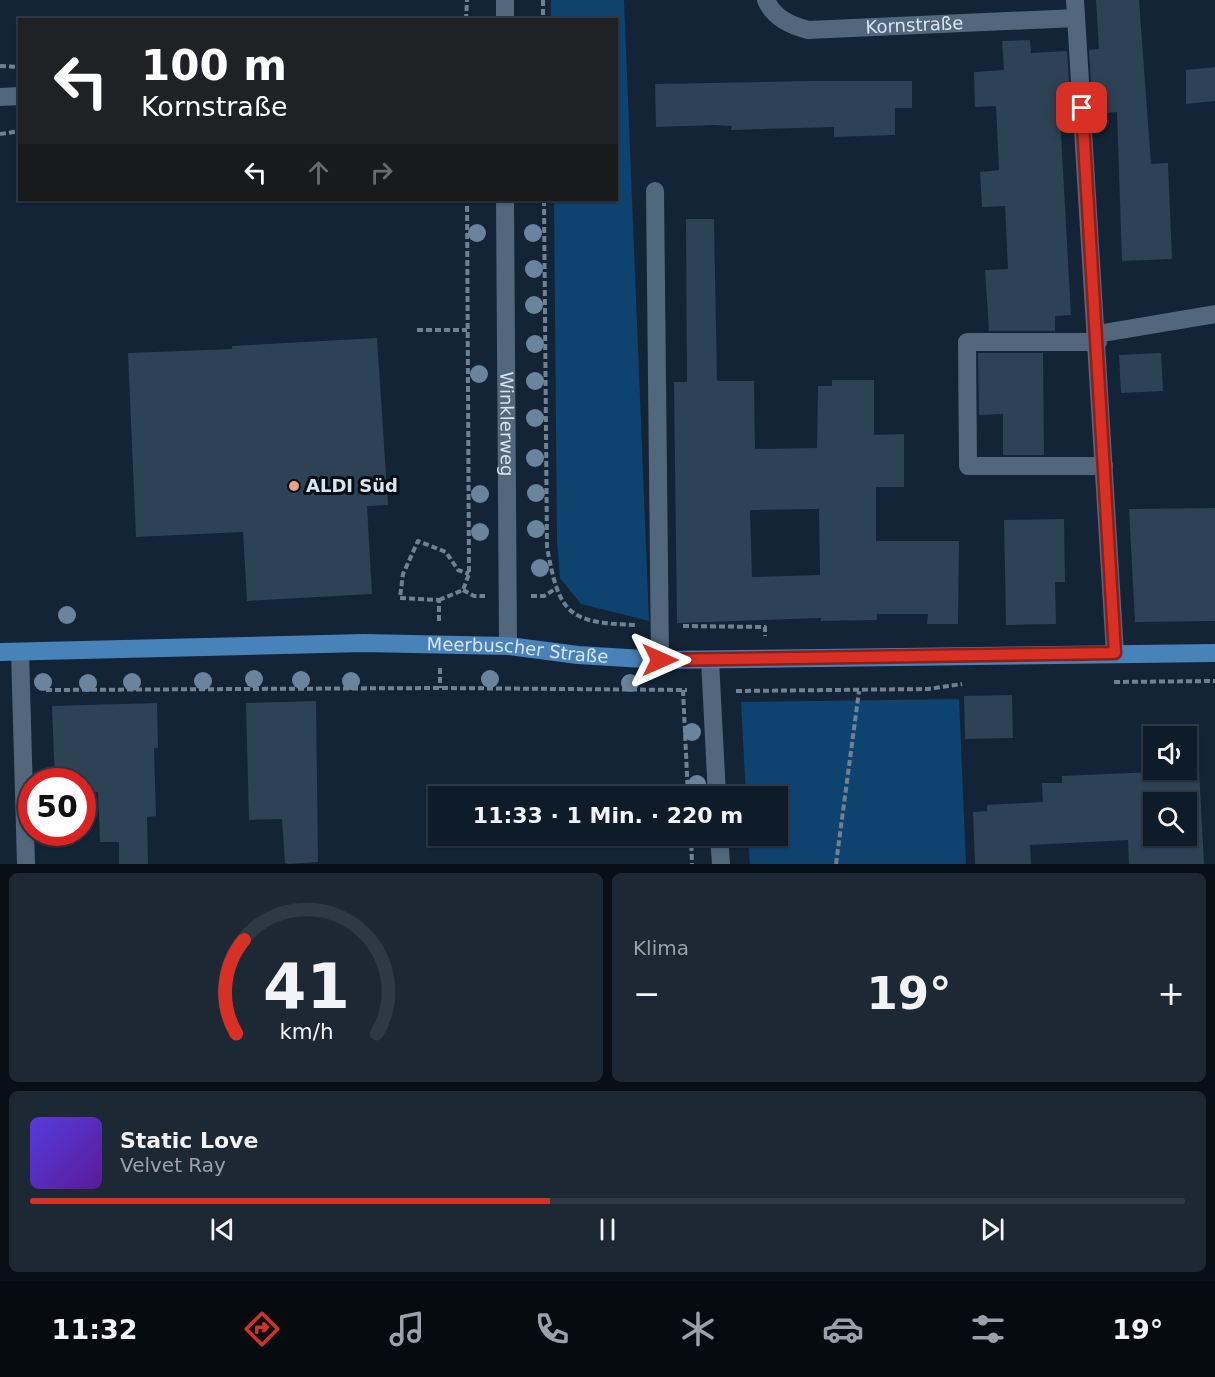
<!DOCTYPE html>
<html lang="de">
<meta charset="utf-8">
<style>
:root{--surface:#0e1b28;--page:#1c2834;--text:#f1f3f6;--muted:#9ba1a8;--line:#2e3945;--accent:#d93025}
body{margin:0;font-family:"DejaVu Sans",sans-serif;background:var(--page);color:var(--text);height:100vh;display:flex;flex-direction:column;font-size:22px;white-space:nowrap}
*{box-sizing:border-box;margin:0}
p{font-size:20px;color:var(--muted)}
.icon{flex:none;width:33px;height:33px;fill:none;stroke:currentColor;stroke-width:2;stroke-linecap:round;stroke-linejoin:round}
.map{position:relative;height:864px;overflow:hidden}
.panel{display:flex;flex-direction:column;gap:9px;padding:9px;background:#080f16;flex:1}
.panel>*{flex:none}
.hud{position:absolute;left:18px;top:18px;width:600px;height:183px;border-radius:0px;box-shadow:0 2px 4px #0004,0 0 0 2px var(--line);background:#202124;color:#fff;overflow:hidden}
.controls{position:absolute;left:1143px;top:726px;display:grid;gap:12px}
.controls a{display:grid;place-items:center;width:54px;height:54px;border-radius:0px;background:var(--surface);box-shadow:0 2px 4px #0004,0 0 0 2px var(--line);font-size:30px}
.speed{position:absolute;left:18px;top:768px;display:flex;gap:12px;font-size:30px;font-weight:700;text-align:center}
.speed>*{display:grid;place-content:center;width:78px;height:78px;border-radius:50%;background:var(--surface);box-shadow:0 2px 4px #0004,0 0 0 2px var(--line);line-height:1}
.speed .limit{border:9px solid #d22;background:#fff;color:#111}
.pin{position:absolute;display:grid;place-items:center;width:51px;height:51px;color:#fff;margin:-26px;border-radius:12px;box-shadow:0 3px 9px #0006}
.me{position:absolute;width:66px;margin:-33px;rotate:90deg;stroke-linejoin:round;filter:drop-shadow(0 0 4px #0008)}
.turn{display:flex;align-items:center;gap:21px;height:126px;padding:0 24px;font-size:27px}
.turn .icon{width:78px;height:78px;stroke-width:2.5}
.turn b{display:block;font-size:42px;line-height:51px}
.lanes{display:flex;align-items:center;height:57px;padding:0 24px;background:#0003;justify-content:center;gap:30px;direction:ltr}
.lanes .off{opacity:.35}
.big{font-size:45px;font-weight:600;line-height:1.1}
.panel .card{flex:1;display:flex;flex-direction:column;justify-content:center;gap:9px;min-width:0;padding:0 21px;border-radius:9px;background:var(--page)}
.panel .dial{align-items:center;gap:0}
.dial svg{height:156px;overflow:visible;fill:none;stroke:var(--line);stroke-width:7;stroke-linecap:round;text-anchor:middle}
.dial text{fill:var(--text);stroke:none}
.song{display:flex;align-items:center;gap:18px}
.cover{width:72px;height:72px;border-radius:9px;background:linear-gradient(135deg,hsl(250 70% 55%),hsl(270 70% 35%))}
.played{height:6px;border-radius:3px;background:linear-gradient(90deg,var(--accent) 45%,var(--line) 45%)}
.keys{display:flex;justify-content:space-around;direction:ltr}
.heat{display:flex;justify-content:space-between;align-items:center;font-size:33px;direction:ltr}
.panel .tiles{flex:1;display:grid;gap:9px;grid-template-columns:1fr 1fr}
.card:last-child{grid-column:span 2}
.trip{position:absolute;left:428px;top:786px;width:360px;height:60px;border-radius:0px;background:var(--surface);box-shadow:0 2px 4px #0004,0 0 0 2px var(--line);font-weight:600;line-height:60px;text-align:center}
.tabs{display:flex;height:96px;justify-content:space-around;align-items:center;background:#060b10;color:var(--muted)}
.tabs .icon{width:42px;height:42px}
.tabs .selected{color:var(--accent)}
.tabs b{font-size:27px;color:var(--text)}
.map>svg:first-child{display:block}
</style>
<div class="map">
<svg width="1215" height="864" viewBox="0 0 1215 864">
<rect width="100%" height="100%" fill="#122436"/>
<g fill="#0e4370">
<polygon points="551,0 624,0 649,621 581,604 560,578 557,540 554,200 616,200 616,20 551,19"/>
<polygon points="959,699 966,864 750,864 748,836 777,836 777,796 746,796 741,702"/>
</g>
<g fill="#2e4255" fill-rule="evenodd">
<polygon points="1096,0 1139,0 1151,164 1168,163 1172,259 1122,261 1117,112 1093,114 1089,50 1099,49"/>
<polygon points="1030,40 1031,53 1067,51 1071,115 1060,116 1071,315 1055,316 1055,331 989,331 985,270 1008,269 1005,206 982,207 980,172 999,170 996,106 975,107 974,72 1004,70 1002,41"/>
<polygon points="1215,67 1215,101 1186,104 1186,70"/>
<polygon points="809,81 912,81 912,108 895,108 895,135 834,137 834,127 731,130 732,126 714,125 656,127 655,84"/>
<path d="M 686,219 L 714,219 L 717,381 L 754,381 L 755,449 L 817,448 L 818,386 L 832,386 L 832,380 L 874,380 L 874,435 L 904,434 L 904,487 L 876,487 L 876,541 L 959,541 L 958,624 L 927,624 L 928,614 L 877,614 L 877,620 L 821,621 L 821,618 L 677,623 L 674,382 L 687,382 ZM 819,509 L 820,575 L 752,577 L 750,510 Z"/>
<polygon points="377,338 388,505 367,506 372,594 247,601 243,532 136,537 128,353 232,349 232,346"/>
<polygon points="978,353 1043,353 1044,455 1003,455 1003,414 979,415"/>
<polygon points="1161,353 1163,391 1121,393 1119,355"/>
<polygon points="1215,508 1215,621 1135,622 1129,509"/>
<polygon points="1064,519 1065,582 1055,582 1056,624 1006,625 1004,520"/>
<polygon points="1012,695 1013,738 965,739 964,696"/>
<polygon points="316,701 318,862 289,864 285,863 282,819 249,820 246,703"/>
<polygon points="157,703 158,748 154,748 156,816 147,817 148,864 119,864 119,842 100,842 98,792 82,792 82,782 55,782 52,706"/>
<path d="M 1199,770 L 1204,864 L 1129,864 L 1128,840 L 1030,845 L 1031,864 L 975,864 L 973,812 L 987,811 L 987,805 L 1043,802 L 1042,783 L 1062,783 L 1062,776 ZM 1154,802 L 1186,802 L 1186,836 L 1154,836 Z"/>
</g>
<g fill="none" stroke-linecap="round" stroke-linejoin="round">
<g stroke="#728190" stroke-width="4" stroke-dasharray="6 3" stroke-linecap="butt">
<polyline points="543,0 543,20"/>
<polyline points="466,20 467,0"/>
<polyline points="0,66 20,67"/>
<polyline points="0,134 20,131"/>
<path d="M 544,200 L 547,547 C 559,614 568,623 636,625"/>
<polyline points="417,330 467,330"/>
<polyline points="463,590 474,596 485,596"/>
<polyline points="531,596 544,596 555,589"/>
<polyline points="439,600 463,590 469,574 467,200"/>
<polyline points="439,621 439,600 400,598 403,574 418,541 446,552 458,570 469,574"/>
<polyline points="683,626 765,627 765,636"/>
<polyline points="440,668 440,688"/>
<polyline points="1114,682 1215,681"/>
<polyline points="46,690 440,688 687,690"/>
<polyline points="683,690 688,796"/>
<polyline points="736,691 928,689 962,684"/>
<polyline points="691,836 692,864"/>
<polyline points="836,864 859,691"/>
</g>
<g stroke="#52677c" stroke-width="18">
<polyline points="505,0 505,20"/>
<path id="s1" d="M 766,0 C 774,18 790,25 808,30 L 1076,18"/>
<polyline points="1075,0 1115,653"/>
<polyline points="0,97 20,96"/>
<polyline points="655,191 660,660"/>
<path id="s2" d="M 505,200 L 508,646"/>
<polyline points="1097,334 1215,314"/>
<polyline points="1098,342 967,342 968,466 1104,466"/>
<polyline points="20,652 26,864"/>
<polyline points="710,660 717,796"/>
<polyline points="719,836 721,864"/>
</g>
<path stroke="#4782b9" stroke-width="18" id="s3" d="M 0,652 L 364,643 L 508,646 L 578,655 L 660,660 L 1215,653"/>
</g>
<g fill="#6b849e">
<circle cx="477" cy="233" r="9"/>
<circle cx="533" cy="233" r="9"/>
<circle cx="534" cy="269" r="9"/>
<circle cx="534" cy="305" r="9"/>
<circle cx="535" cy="344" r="9"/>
<circle cx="479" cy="374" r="9"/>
<circle cx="535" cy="381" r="9"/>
<circle cx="535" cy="418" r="9"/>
<circle cx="535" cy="458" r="9"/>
<circle cx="536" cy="493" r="9"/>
<circle cx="480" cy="494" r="9"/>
<circle cx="536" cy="529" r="9"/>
<circle cx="480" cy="532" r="9"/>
<circle cx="540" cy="568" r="9"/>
<circle cx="67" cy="615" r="9"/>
<circle cx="254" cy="679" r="9"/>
<circle cx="490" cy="679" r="9"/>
<circle cx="301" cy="680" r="9"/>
<circle cx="203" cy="681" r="9"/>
<circle cx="351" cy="681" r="9"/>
<circle cx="43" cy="682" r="9"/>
<circle cx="132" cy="682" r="9"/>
<circle cx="88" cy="683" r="9"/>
<circle cx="630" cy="683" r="9"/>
<circle cx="692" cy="732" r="9"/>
<circle cx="697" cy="784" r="9"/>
</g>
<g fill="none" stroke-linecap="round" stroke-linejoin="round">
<defs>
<polyline id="route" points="660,660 1115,653 1082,108"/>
</defs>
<use href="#route" stroke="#8d1f18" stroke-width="15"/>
<use href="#route" stroke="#d93025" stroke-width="10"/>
</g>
<circle fill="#f39f83" stroke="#060d15" stroke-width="2" cx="294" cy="486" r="6"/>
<g text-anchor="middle" stroke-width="6" stroke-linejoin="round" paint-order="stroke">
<g font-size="18" fill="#d8e4f0" stroke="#060d15">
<text dy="6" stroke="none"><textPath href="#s1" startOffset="160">Kornstraße</textPath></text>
<text dy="6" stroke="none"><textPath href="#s2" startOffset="224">Winklerweg</textPath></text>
<text dy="6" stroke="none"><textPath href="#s3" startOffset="518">Meerbuscher Straße</textPath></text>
</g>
<g font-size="18" font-weight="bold" fill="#d8e4f0" stroke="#060d15" text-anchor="start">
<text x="306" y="492">ALDI Süd</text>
</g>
</g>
</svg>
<div class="controls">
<a><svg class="icon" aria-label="sound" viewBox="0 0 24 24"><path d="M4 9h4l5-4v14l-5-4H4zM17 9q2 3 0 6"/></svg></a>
<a><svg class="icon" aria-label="search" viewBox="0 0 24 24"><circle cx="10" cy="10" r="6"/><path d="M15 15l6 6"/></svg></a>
</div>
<div class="speed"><div class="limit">50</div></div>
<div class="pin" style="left:1082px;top:108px;background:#d93025"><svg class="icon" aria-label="arrive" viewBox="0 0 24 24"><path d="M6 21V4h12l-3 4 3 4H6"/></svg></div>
<svg class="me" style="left:660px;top:660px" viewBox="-20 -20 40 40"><path d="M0-17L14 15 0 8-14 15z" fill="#d93025" stroke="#fff" stroke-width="4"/></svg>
<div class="trip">11:33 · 1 Min. · 220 m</div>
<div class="hud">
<div class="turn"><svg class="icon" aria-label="left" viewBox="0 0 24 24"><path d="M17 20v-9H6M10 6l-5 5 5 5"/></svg><div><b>100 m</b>Kornstraße</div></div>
<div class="lanes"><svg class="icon" aria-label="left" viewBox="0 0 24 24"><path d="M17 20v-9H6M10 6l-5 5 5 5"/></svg><svg class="icon off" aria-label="ahead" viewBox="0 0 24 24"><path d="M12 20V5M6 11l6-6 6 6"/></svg><svg class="icon off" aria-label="right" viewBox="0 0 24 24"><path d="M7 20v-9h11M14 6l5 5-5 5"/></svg></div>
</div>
</div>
<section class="panel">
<div class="tiles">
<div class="card dial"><svg viewBox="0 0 100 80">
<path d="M14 69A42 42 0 1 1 86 69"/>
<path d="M14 69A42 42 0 0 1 18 21" stroke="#d93025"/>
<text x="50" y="56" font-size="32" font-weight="700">41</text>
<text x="50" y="72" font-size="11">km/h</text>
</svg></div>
<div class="card"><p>Klima</p>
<div class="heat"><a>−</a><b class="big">19°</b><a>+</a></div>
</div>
<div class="card">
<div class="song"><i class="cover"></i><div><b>Static Love</b><p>Velvet Ray</p></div></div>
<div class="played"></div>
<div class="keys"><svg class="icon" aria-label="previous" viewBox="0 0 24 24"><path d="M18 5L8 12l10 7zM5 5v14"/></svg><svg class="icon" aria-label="pause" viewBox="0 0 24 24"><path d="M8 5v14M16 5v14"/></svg><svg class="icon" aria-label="next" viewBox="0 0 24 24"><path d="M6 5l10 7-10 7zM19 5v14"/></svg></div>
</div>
</div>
</section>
<nav class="tabs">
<b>11:32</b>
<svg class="icon selected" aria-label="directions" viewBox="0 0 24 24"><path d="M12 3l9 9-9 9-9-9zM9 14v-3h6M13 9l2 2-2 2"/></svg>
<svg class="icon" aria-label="music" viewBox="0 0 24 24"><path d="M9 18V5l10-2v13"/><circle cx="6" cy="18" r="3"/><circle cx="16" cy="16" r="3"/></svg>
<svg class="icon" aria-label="phone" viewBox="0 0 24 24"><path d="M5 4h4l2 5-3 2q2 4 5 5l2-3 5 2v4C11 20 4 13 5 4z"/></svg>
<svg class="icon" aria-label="climate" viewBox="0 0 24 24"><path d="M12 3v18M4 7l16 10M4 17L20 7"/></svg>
<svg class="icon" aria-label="car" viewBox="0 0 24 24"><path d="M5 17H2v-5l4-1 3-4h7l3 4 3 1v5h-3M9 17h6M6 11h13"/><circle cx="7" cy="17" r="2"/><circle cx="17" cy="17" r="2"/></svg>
<svg class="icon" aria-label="filters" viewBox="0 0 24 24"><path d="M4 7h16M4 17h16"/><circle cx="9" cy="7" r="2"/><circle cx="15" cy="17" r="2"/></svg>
<b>19°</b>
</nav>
